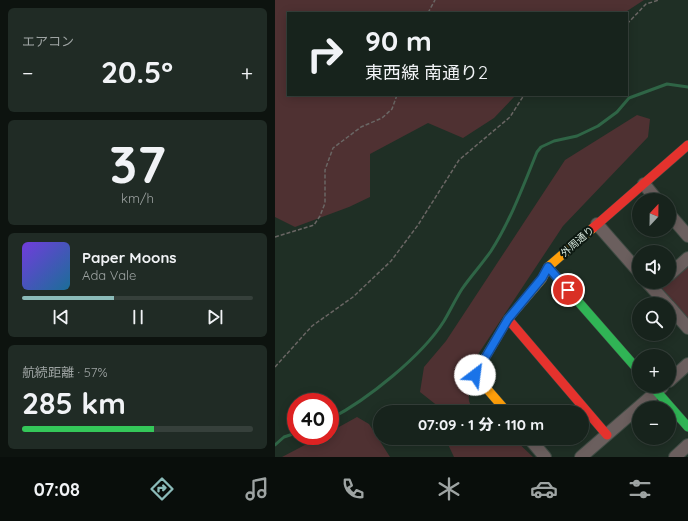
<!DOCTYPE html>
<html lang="ja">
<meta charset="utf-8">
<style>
:root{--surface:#17231c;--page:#202b25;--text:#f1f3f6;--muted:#9ea4a3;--line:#36403b;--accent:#8bbbb9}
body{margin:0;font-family:Quicksand,"Noto Sans JP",sans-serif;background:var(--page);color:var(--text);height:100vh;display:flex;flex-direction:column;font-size:15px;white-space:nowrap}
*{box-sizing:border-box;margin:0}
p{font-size:13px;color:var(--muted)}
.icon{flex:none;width:22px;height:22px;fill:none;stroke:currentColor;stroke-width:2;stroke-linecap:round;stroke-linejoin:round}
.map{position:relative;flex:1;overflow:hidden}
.side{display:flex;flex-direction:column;gap:8px;padding:8px;background:#0d130f;width:275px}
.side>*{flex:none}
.top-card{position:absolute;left:12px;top:12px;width:341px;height:84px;border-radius:0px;box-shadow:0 2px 10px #0003,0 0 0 1px var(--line);background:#17231c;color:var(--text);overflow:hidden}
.needle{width:26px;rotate:22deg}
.tools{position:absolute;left:357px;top:193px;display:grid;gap:8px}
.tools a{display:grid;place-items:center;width:44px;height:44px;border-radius:50%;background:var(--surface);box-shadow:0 2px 10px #0003,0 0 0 1px var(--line);font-size:20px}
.speed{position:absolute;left:12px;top:393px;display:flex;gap:8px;font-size:20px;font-weight:700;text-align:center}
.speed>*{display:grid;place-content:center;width:52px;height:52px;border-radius:50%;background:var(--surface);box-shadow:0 2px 10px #0003,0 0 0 1px var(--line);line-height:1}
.speed .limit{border:6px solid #d22;background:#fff;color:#111}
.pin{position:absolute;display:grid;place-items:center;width:34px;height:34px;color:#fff;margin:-17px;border:2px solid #fff;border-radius:50%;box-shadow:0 1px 4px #0007}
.me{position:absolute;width:44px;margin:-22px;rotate:30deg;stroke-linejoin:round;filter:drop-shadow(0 0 3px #0008)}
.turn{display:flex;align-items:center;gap:14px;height:84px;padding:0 12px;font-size:18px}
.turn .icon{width:52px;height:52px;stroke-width:2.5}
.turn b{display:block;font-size:28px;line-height:34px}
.big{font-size:30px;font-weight:800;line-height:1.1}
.side .widget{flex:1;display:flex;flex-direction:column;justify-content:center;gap:6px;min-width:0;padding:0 14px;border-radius:6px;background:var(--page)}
.side .dial{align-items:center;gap:0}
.dial b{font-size:52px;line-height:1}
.song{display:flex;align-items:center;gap:12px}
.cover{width:48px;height:48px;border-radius:6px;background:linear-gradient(135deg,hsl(260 70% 55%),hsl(200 70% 35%))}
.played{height:4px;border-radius:2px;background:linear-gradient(90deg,var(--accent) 40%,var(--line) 40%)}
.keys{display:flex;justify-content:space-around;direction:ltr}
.heat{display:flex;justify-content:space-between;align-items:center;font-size:22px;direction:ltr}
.charge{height:6px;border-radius:3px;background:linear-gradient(90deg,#34c759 57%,var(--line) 0)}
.trip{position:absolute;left:98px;top:405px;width:216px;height:40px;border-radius:20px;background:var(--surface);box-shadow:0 2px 10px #0003,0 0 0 1px var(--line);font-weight:800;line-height:40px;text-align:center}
.tab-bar{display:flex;height:64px;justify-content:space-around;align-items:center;background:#090e0b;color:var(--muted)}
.tab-bar .icon{width:28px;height:28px}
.tab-bar .active{color:var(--accent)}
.tab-bar b{font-size:18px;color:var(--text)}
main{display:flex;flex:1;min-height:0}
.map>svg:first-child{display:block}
</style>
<main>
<section class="side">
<div class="widget"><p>エアコン</p>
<div class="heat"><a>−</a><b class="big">20.5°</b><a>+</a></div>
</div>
<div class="widget dial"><b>37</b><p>km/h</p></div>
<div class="widget">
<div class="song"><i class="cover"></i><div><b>Paper Moons</b><p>Ada Vale</p></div></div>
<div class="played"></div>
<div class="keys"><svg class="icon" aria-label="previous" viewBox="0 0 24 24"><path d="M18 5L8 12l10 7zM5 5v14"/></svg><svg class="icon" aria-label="pause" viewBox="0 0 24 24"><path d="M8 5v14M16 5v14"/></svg><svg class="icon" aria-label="next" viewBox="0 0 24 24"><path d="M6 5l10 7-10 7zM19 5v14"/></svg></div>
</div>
<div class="widget"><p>航続距離 · 57%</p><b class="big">285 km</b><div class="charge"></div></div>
</section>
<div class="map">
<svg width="413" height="457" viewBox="0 0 413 457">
<rect width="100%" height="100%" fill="#1f2f25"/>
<g fill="#4f3132">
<polygon points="0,0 369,0 349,13 13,13 13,95 241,95 219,118 188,138 153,123 95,154 95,197 74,207 20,227 0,217"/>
<polygon points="362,115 375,119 373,137 288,226 192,371 194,401 198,412 166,412 164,407 145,392 149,367 171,341 290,160"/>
<polygon points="413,262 413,321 387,292 388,284 394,282 394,279"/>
<polygon points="82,417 94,424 115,457 7,457 47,436 55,436 55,432"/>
<polygon points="170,438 238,438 258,457 179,457"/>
</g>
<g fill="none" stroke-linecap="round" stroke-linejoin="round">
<g stroke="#2f6546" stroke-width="3">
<path d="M 55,419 C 92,400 147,356 169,321 C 175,311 180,300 187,289 C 196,276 207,264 216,251 C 235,222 249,184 262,152 L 266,147 L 279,141 L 302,136 L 323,126 L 342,112 L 354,98 L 392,84 L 413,87"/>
<polyline points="0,445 9,437 21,433"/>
</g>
<defs>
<g id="street">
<polyline points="369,184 382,200"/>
<polyline points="394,214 413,236"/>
<polyline points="322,224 364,272"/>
<polyline points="394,275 413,258"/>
<polyline points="372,282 392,304"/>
<polyline points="394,306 413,328"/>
<polyline points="394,381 413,364"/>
<polyline points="254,438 270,457"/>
<polyline points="306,457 387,387"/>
<polyline points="400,457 413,445"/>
</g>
<g id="fast">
<polyline points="273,267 364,371"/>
<polyline points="377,386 413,427"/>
</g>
<polyline id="slow" points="232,412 200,375 233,319 267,279 273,267 318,228"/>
<g id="jam">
<polyline points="318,228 413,145"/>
<polyline points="233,319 332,435"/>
</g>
</defs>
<use href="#street" stroke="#3e4b43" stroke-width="14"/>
<use href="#fast" stroke="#3e4b43" stroke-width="10"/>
<use href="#slow" stroke="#3e4b43" stroke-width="10"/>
<use href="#jam" stroke="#3e4b43" stroke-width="10"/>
<g stroke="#6a6664" stroke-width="1.5" stroke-dasharray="4 2" stroke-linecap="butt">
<polyline points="153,13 160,0"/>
<polyline points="352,24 371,4 384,0"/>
<polyline points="0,237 39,225 45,216 50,203 50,170 58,148 86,127 107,118 117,109 122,95"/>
<polyline points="0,367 37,326 78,297 116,261 143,225 184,160 235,117 249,95"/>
</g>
<use href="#street" stroke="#6b5f5e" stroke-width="12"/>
<use href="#fast" stroke="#30b455" stroke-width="9"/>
<use href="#slow" stroke="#ff9f0a" stroke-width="9"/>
<use href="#jam" stroke="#e5322d" stroke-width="9"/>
</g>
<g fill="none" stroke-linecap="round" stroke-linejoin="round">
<defs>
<polyline id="route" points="200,375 233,319 267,278 273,267 293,290"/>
</defs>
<use href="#route" stroke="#114b97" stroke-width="10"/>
<use href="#route" stroke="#1a73e8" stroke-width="7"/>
</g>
<g text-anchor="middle" stroke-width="4" stroke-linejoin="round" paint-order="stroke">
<g font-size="10" fill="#d6e6db" stroke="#0d1912">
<text transform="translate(302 241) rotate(-41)" y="4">外周通り</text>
</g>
</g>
</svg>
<div class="tools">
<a><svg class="needle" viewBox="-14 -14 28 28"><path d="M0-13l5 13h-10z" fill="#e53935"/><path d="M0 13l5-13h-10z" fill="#9ea4a3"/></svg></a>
<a><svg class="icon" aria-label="sound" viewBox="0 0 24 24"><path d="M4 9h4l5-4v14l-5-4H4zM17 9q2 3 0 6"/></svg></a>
<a><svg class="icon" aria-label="search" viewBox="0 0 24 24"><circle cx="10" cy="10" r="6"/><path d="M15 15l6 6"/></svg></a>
<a>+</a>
<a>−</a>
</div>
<div class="speed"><div class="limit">40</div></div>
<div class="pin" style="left:293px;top:290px;background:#d93025"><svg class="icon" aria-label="arrive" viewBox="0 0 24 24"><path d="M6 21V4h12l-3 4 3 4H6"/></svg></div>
<svg class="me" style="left:200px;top:375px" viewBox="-20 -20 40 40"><circle r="19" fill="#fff"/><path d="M0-13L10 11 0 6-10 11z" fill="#1a73e8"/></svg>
<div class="trip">07:09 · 1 分 · 110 m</div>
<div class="top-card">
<div class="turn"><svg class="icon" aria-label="right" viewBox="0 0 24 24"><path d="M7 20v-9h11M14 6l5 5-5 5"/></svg><div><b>90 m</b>東西線 南通り2</div></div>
</div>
</div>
</main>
<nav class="tab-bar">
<b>07:08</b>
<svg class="icon active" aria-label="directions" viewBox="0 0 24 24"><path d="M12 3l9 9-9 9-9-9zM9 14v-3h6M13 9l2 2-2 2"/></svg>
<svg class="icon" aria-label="music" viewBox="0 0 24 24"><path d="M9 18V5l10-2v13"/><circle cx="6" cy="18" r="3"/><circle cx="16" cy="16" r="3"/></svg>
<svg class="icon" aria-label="phone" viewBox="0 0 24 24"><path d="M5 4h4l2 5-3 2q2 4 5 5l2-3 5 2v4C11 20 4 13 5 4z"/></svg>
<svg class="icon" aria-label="climate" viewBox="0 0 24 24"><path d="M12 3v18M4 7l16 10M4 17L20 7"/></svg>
<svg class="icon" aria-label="car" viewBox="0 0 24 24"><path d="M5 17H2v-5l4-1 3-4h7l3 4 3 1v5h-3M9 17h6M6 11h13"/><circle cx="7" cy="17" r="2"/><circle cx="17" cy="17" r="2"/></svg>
<svg class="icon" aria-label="filters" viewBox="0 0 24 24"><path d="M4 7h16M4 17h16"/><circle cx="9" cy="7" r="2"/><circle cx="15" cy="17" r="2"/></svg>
</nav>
